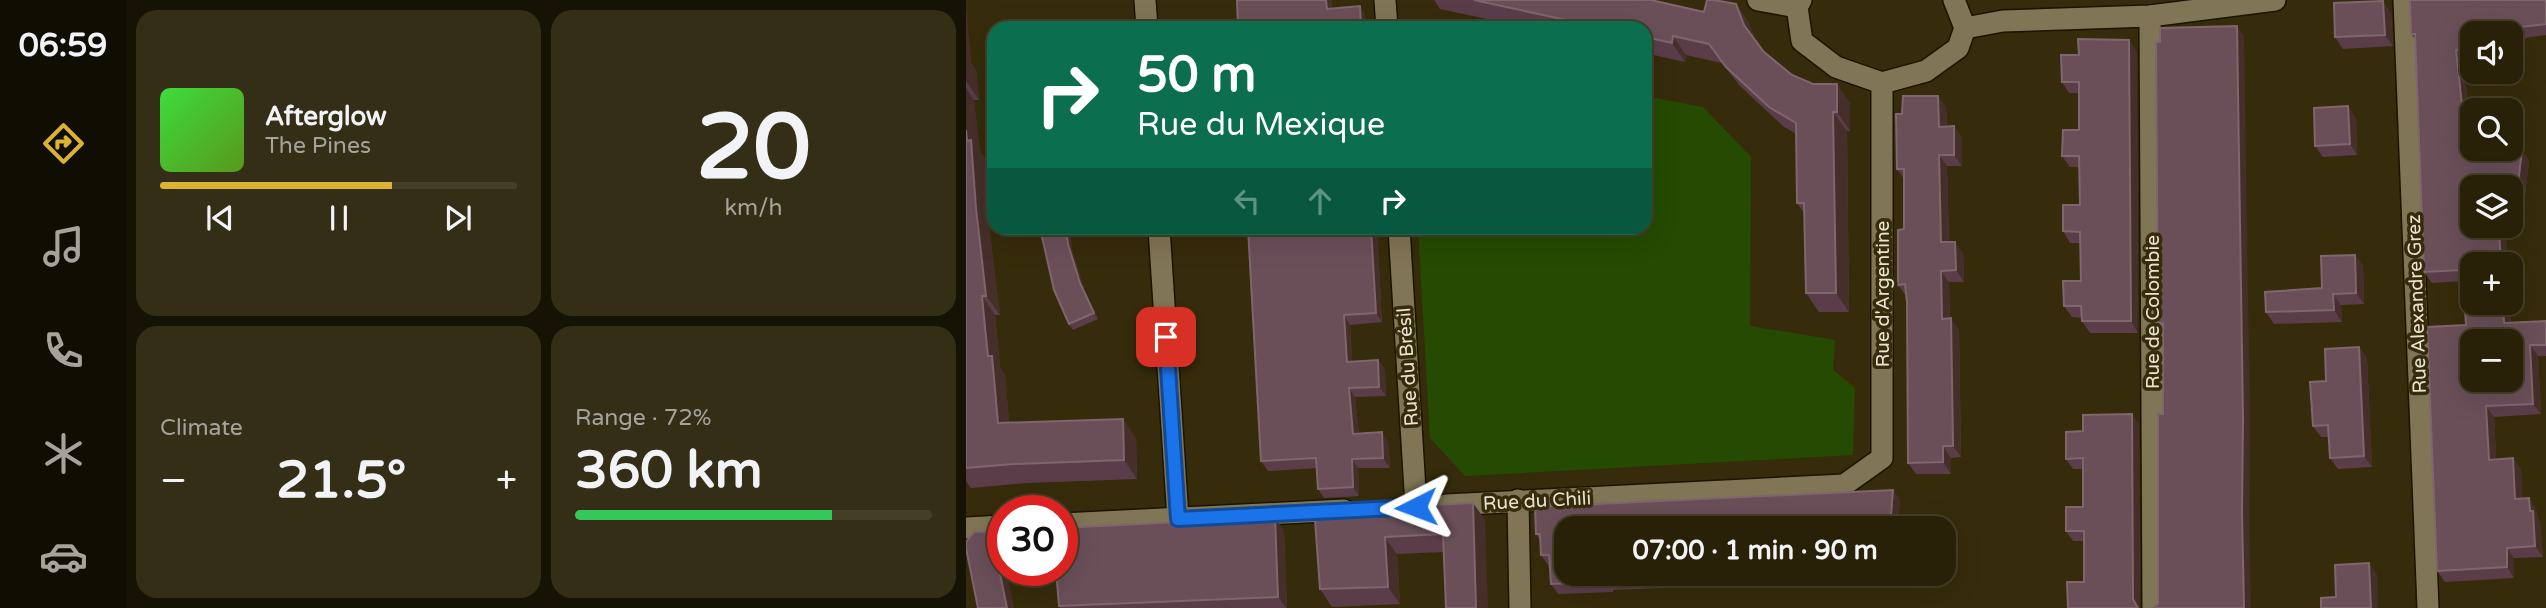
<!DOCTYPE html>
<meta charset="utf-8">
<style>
:root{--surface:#282108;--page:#342e16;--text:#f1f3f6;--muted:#a5a39c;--line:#443e29;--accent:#dcb233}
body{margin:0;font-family:"Varela Round",sans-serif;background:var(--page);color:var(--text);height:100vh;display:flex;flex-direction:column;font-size:26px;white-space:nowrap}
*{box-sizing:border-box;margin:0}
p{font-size:23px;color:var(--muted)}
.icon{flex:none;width:38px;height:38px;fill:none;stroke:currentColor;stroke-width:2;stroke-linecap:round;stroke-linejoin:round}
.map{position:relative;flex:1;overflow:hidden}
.side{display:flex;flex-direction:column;gap:10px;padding:10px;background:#161204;width:840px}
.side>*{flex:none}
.guide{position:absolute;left:21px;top:21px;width:665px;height:214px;border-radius:21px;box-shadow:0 7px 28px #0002,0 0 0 2px var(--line);background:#0b6e4f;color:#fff;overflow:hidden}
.tools{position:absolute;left:1494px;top:21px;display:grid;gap:14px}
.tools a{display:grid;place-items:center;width:63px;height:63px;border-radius:14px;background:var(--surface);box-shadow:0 7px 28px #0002,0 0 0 2px var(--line);font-size:35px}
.speed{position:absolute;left:21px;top:495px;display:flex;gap:14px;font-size:35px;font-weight:700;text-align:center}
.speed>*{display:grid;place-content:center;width:91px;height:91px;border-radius:50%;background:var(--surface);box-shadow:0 7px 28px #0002,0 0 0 2px var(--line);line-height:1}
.speed .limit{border:10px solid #d22;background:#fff;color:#111}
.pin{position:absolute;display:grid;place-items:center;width:60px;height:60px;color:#fff;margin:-30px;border-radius:14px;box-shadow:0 4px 10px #0006}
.me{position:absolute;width:77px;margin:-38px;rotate:267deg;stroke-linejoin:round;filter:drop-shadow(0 0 5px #0008)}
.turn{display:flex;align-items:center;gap:24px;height:147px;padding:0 35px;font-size:32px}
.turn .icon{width:91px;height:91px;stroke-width:2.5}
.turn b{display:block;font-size:49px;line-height:60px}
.lanes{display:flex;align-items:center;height:66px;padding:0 35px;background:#0003;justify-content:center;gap:35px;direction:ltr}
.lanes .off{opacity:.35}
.big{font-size:52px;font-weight:700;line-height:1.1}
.side .tile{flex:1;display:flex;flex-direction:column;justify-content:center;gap:10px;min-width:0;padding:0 24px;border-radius:21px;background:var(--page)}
.side .dial{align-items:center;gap:0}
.dial b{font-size:91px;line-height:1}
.song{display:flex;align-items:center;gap:21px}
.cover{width:84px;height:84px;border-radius:10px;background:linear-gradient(135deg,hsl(120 70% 55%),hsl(90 70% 35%))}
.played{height:7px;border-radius:4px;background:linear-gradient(90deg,var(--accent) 65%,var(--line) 65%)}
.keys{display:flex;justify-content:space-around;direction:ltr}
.heat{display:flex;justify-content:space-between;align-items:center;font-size:38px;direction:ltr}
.charge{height:10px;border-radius:5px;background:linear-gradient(90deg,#34c759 72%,var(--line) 0)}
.side .tiles{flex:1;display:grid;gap:10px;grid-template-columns:repeat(2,1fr)}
.trip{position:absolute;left:588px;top:516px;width:402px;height:70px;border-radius:21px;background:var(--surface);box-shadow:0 7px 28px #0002,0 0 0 2px var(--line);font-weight:700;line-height:70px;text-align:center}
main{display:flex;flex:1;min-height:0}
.tab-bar{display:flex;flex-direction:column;width:126px;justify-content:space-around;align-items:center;background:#100d03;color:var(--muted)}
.tab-bar .icon{width:49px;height:49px}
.tab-bar .active{color:var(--accent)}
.tab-bar b{font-size:32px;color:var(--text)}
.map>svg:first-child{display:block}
</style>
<main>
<nav class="tab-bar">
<b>06:59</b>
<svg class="icon active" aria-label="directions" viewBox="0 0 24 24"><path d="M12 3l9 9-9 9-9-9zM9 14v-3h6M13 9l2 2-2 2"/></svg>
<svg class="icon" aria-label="music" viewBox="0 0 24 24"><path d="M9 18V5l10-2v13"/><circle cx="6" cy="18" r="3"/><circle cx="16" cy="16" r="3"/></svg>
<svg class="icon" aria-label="phone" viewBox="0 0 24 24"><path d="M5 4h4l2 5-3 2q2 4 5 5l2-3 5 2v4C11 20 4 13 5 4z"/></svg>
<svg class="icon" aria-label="climate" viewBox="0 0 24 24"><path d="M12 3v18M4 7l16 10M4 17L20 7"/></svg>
<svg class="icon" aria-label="car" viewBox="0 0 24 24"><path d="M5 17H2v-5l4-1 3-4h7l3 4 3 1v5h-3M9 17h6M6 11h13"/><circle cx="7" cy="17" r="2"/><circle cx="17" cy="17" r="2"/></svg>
</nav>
<section class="side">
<div class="tiles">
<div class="tile">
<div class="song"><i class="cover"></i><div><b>Afterglow</b><p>The Pines</p></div></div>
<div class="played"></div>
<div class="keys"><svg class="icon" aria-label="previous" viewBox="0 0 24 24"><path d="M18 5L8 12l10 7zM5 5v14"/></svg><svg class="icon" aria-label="pause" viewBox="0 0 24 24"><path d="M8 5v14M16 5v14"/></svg><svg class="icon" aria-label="next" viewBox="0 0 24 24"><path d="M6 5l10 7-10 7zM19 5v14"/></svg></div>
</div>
<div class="tile dial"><b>20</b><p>km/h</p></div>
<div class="tile"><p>Climate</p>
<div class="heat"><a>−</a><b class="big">21.5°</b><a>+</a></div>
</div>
<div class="tile"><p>Range · 72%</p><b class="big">360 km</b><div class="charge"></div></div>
</div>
</section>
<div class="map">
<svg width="1580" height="608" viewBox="0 0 1580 608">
<rect width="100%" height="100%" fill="#362c0b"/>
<polygon fill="#244b01" points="679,96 737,107 785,157 784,326 869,340 867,370 889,388 887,455 499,476 464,438 452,228 679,228"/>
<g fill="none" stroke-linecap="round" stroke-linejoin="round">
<defs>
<g id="minor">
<polyline points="179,0 181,28"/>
<polyline points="419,0 421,28"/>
<polyline points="792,0 831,7"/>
<polyline points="835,0 831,7 836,41 870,67 916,83 960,71 992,48 999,28 988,0"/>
<polyline points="1438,0 1462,608"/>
<polyline points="1184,16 1187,608"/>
<polyline points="999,28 1037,21 1184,16 1309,0"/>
<polyline points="193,228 212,519"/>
<polyline points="433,228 450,507"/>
<polyline points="552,500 554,608"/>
<polyline points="480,505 878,485 916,458 916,83"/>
<polyline points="96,524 378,510"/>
<polyline points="0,528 37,526"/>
</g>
</defs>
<use href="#minor" stroke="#1b1400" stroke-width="24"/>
<use href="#minor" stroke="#807554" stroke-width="21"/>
</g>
<g fill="#5b3d4a">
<polygon points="446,0 685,0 738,12 770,4 783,23 790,42 798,52 826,75 884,103 884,131 881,131 883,312 853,312 840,293 838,213 831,203 830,134 817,126 774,86 756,63 720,55 719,62 679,53 679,28 563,28 474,9 468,0"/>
<polygon points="1580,0 1580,35 1545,40 1545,33 1507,33 1507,60 1497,61 1507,142 1556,150 1563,161 1557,213 1545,214 1545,187 1507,187 1545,226 1546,239 1540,239 1542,264 1507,264 1507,303 1544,303 1545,322 1580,321 1580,356 1572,356 1575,414 1528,417 1530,459 1555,469 1556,499 1570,509 1571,517 1574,522 1577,557 1548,558 1548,578 1479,582 1471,571 1500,325 1497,281 1466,283 1458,272 1449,39 1445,34"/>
<polygon points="0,11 5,63 10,70 13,100 8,100 11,130 14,152 19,159 23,227 34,315 29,315 32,346 34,368 39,375 43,423 170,438 171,479 60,483 5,488 0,481"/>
<polygon points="1425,12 1427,46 1377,49 1369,37"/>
<polygon points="1171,52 1172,333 1124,333 1116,321 1116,318 1106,317 1098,306 1115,281 1115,243 1104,243 1097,231 1114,205 1113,167 1104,167 1096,156 1113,130 1113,93 1103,93 1096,82"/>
<polygon points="980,107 981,126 988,126 996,138 996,166 981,166 983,242 997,253 998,282 983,282 984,318 993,330 995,457 985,458 985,474 950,474 942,463 941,302 940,296 932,285 938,229 938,179 931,169 936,114"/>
<polygon points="1390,118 1391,155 1357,157 1349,146"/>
<polygon points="411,228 416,322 384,325 386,362 412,360 419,370 420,396 389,397 393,434 422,442 424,468 392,468 393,496 358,498 352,489 351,468 302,471 295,461"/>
<polygon points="106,250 118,289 132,319 107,330 103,324"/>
<polygon points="1389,255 1397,266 1398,304 1375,305 1376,322 1308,324 1300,312 1356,288"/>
<polygon points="1401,358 1406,467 1372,469 1364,458 1363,437 1355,437 1347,426 1360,381"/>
<polygon points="1173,424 1174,608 1102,608 1118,582 1118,541 1107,541 1100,531 1117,507 1117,469 1107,469 1100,459 1117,431"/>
<polygon points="927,490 934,500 932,525 889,527 889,528 600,528 600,574 892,574 893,580 647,590 647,592 592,594 585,584 584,565 582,565 575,555 574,540 570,534 569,507"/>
<polygon points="507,503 519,520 478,552 431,554 434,604 366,607 354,589 385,509"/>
<polygon points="37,531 37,570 96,570 318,531 321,608 94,608 93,606 90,571 41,572 12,608"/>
</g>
<g fill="#462f2b">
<polygon points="360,0 366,0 367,17 361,9"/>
<polygon points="1417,1 1425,12 1427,46 1419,35"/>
<polygon points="770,4 783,23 791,44 778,25"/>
<polygon points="394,6 399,14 400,28 395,28"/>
<polygon points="0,11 5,63 10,70 13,100 0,81"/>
<polygon points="1271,26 1278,36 1284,430 1283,523 1285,608 1278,608 1276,513"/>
<polygon points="707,36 720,55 719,62 706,43"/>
<polygon points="1163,40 1171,52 1172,333 1165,321"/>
<polygon points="1490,50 1497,61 1507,143 1500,141"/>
<polygon points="871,84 884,103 884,131 871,112"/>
<polygon points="0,88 8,100 14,152 19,159 23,227 34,315 20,296 0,130"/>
<polygon points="972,96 980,107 981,138 973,127"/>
<polygon points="1382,106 1390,118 1391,155 1384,144"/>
<polygon points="867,112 881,131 883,312 870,293"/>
<polygon points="988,126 996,138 996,166 988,155"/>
<polygon points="1556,150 1563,161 1557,213 1550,202"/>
<polygon points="973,155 981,166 983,253 975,242"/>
<polygon points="1538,226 1545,226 1546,239 1539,228"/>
<polygon points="100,228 104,228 106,250 118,289 132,319 128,313 114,283 102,244"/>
<polygon points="405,228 411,228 416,322 410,313"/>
<polygon points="1533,228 1540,239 1542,264 1535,264"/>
<polygon points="989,242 997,253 998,282 990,270"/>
<polygon points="1389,255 1397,266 1398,304 1390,293"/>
<polygon points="975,271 983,282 984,330 976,319"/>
<polygon points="1367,294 1375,305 1376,322 1368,310"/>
<polygon points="16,296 29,315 34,368 39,375 45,442 32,423 22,356"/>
<polygon points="1537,303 1544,303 1546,334 1538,323"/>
<polygon points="378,315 384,325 387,371 381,362"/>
<polygon points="985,318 993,330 995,457 987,446"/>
<polygon points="1564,345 1572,356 1575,414 1567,404"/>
<polygon points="1393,347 1401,358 1406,467 1398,456"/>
<polygon points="412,360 419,370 420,396 413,387"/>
<polygon points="383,388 389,397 394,443 387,434"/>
<polygon points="1520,406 1528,417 1531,470 1523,460"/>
<polygon points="1166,414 1173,424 1174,608 1172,608 1167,599"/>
<polygon points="157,419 170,438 171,479 158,460"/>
<polygon points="416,432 422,442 424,468 417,458"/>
<polygon points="977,446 985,458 985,474 977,462"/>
<polygon points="1547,458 1555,469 1557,510 1549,499"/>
<polygon points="386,459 392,468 393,496 387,487"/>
<polygon points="927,490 934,500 932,525 925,515"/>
<polygon points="1563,498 1570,509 1571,517 1574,522 1577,557 1569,546"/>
<polygon points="507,503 519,520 522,608 510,608"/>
<polygon points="309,517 318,531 321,608 320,608 312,597"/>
<polygon points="882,517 889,527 889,528 883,528"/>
<polygon points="419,537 431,554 434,604 422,587"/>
<polygon points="1541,548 1548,558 1548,578 1541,567"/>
<polygon points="31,559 37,567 37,570 39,570 41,572 48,608 41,608"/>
<polygon points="1403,563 1411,575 1412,608 1405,608"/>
</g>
<g fill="#6a4f59" stroke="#7e666c" stroke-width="2" fill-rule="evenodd">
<polygon points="271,0 360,0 361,9 394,6 395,28 272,28"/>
<polygon points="508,0 685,0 738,12 741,0 748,0 770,4 778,25 798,52 826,75 847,84 871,84 871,112 867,112 870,293 840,293 838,203 831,203 830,123 803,107 760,67 743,44 707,36 706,43 679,37 679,28 637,28"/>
<path d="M 1444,0 L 1580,0 L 1580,24 L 1525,30 L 1526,33 L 1507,33 L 1507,48 L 1490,50 L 1500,141 L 1507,142 L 1507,149 L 1545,148 L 1556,150 L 1550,202 L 1545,203 L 1545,187 L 1507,187 L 1507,226 L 1538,226 L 1539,228 L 1533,228 L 1535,264 L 1507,264 L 1507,303 L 1537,303 L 1538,323 L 1580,321 L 1580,345 L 1564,345 L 1567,404 L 1520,406 L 1523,460 L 1547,458 L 1549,499 L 1563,498 L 1564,511 L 1567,511 L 1569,546 L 1541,548 L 1541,567 L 1471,571 L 1461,327 L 1500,325 L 1496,270 L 1458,272 L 1449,34 L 1445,34 ZM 1507,341 L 1545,341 L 1545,380 L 1507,380 Z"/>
<polygon points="1417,1 1419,35 1369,37 1368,3"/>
<polygon points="1271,26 1277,419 1276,513 1278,608 1187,608 1192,604 1192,414 1197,414 1197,323 1192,323 1190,42 1194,42 1194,28"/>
<polygon points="1112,39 1163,40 1165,321 1116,321 1115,306 1098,306 1097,281 1115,281 1114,232 1097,231 1097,205 1114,205 1113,156 1096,156 1097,130 1113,130 1113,82 1096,82 1095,55 1113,55"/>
<polygon points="937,96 972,96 973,127 988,126 988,155 973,155 975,242 989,242 990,270 975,271 976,319 985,318 987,446 977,446 977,462 942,463 941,302 939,284 932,285 932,230 938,229 938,169 931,169 930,114 936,114"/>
<polygon points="1382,106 1384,144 1349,146 1348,108"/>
<polygon points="0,130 1,141 5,140 10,208 20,296 16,296 19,327 22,356 26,356 32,423 157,419 158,460 47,464 0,468"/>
<polygon points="74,228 100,228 102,244 114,283 128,313 103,324 88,290"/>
<polygon points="282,228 405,228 410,313 378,315 381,362 412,360 413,387 383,388 387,434 416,432 417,458 386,459 387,487 352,489 350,458 295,461"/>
<polygon points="1389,255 1390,293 1367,294 1368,310 1300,312 1299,292 1356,288 1355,256"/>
<polygon points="1393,347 1398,456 1364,458 1362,425 1347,426 1344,382 1360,381 1359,349"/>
<polygon points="1166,414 1167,599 1172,608 1102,608 1101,582 1118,582 1118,531 1100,531 1100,507 1117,507 1117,458 1100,459 1100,432 1117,431 1117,415"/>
<polygon points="927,490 925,515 882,517 883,528 600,528 600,574 781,574 640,580 640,582 585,584 583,555 575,555 574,534 570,534 569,507"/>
<polygon points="507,503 510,608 480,608 477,534 419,537 422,587 354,589 348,506 382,505 382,509"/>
<polygon points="309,517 312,597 93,606 90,570 96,570 96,528"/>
<polygon points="37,531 37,559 31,559 41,608 12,608 0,548 0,542 8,532"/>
<polygon points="1403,563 1405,608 1355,608 1355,598 1370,597 1369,565"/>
</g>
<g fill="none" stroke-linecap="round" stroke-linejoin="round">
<defs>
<polyline id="route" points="200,337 212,519 450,507"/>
</defs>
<use href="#route" stroke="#114b97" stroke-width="18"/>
<use href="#route" stroke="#1a73e8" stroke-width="12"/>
</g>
<g text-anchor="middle" stroke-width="7" stroke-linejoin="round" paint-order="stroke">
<g font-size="19" fill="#e9e3d1" stroke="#362c0b">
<text transform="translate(916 294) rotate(-90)" y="7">Rue d'Argentine</text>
<text transform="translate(1450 304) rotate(-92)" y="7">Rue Alexandre Grez</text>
<text transform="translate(1186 312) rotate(-90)" y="7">Rue de Colombie</text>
<text transform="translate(441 367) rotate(-94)" y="7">Rue du Brésil</text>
<text transform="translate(571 500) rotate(-3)" y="7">Rue du Chili</text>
</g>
</g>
</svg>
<div class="tools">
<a><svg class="icon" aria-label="sound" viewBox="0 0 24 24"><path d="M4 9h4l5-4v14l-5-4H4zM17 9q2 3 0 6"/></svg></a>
<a><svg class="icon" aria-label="search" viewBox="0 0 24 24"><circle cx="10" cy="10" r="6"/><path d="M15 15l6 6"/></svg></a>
<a><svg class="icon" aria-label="layers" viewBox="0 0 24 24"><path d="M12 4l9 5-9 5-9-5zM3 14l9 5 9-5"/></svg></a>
<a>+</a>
<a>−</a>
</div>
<div class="speed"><div class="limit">30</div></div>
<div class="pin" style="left:200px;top:337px;background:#d93025"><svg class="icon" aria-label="arrive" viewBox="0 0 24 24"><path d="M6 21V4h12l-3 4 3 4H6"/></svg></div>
<svg class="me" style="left:450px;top:507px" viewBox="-20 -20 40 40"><path d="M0-17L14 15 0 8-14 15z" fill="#1a73e8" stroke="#fff" stroke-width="4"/></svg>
<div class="trip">07:00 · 1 min · 90 m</div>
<div class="guide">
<div class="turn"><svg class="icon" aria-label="right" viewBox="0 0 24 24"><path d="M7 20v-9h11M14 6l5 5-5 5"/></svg><div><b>50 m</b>Rue du Mexique</div></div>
<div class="lanes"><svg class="icon off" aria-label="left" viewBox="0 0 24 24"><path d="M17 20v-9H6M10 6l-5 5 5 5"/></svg><svg class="icon off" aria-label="ahead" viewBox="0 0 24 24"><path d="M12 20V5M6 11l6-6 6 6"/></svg><svg class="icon" aria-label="right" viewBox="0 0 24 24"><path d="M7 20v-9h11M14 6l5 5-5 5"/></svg></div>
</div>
</div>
</main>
